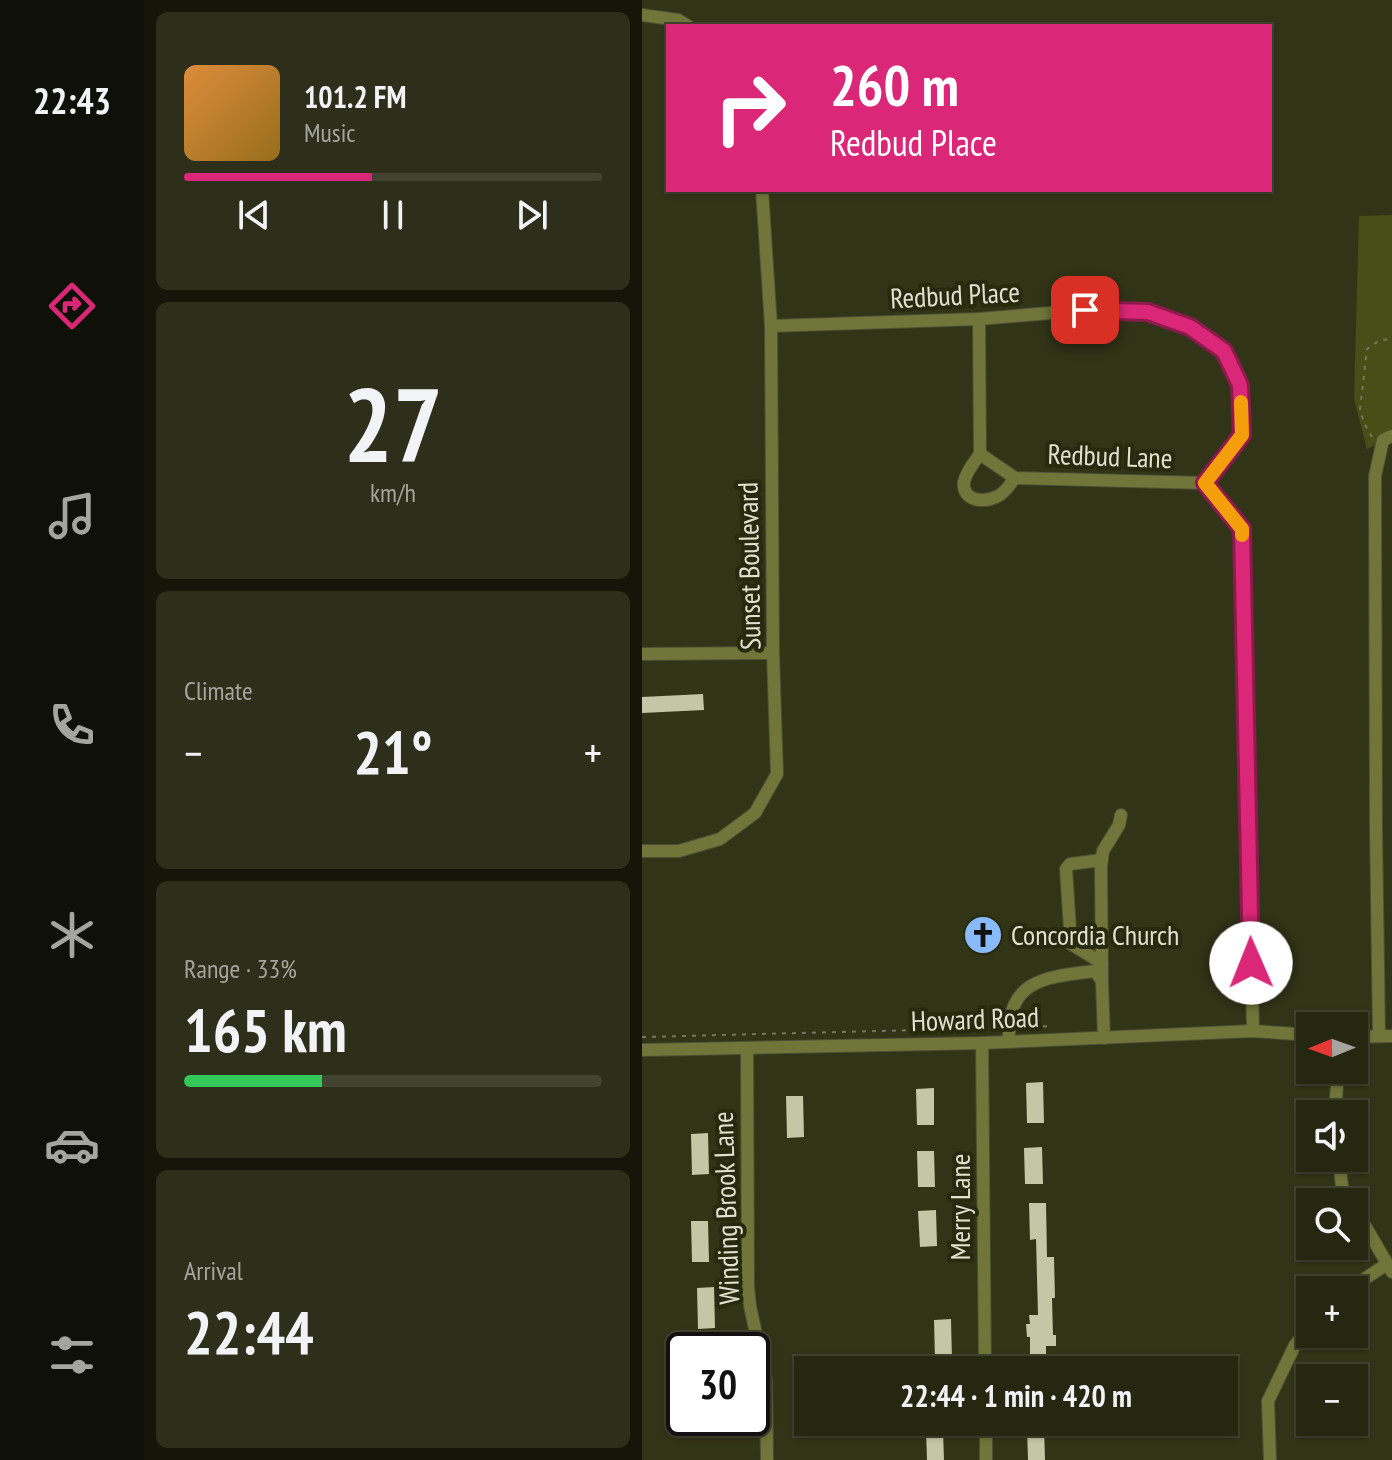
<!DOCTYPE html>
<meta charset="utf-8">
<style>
:root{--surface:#262711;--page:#2e2f1a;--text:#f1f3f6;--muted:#a4a59f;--line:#424431;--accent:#db2777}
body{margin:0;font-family:"PT Sans Narrow",sans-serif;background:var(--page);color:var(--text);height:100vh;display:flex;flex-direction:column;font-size:30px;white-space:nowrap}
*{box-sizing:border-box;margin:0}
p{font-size:26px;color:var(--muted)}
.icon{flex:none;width:44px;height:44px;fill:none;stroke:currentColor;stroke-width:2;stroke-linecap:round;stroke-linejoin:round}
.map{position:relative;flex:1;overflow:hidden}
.details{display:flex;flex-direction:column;gap:12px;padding:12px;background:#151509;width:498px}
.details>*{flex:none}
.guide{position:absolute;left:24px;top:24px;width:606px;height:168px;border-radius:0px;box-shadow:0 2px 6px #0004,0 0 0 2px var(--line);background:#db2777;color:#fff;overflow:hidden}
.needle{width:52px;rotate:269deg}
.buttons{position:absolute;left:654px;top:1012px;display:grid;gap:16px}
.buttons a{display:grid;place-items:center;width:72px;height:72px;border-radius:0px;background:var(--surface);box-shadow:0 2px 6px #0004,0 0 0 2px var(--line);font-size:40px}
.speed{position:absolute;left:24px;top:1332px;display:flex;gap:16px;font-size:40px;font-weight:700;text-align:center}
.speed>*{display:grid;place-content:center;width:104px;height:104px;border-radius:50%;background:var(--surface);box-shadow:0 2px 6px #0004,0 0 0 2px var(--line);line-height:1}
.speed .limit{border:4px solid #111;border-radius:12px;background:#fff;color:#111}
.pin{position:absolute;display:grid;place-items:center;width:68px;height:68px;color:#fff;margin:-34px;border-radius:16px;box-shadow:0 4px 12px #0006}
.me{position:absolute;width:88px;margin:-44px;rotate:359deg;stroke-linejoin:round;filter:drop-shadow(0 0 6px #0008)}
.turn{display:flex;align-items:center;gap:28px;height:168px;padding:0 32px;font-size:36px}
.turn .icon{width:104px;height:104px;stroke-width:2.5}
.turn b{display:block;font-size:56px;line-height:68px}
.big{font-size:60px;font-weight:600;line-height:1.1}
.details .widget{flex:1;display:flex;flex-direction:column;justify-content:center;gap:12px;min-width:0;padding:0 28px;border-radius:12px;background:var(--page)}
.details .dial{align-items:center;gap:0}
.dial b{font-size:104px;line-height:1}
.song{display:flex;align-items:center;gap:24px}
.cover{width:96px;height:96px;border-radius:12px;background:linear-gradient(135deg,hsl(30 70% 55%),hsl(40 70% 35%))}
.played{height:8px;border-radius:4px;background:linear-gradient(90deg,var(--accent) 45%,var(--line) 45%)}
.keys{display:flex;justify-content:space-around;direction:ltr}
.heat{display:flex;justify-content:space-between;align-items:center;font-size:44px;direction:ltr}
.charge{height:12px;border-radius:6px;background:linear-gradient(90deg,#34c759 33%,var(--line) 0)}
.trip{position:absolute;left:152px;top:1356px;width:444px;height:80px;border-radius:0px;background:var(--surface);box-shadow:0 2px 6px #0004,0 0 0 2px var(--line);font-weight:600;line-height:80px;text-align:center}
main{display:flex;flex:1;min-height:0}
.tab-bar{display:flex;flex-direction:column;width:144px;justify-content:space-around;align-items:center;background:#0f1007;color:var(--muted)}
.tab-bar .icon{width:56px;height:56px}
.tab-bar .current{color:var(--accent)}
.tab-bar b{font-size:36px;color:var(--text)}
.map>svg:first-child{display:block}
</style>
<main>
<nav class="tab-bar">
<b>22:43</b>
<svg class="icon current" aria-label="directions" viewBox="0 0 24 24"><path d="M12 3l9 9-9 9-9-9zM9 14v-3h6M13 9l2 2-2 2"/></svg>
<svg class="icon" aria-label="music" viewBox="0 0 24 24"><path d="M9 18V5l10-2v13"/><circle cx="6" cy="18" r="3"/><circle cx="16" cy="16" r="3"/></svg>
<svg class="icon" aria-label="phone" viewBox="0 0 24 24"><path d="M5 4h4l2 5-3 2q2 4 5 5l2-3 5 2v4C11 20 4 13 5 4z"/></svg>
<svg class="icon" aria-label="climate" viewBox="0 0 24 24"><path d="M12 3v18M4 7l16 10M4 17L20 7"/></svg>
<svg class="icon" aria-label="car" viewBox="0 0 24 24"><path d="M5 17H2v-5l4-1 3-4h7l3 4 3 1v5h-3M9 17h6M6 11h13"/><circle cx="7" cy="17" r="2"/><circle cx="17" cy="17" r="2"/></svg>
<svg class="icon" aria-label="filters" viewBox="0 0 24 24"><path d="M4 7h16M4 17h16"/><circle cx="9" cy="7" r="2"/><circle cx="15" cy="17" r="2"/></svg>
</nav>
<section class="details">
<div class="widget">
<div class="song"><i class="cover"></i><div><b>101.2 FM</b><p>Music</p></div></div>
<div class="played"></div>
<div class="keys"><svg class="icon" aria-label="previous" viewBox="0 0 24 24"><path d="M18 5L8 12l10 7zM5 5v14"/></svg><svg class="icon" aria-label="pause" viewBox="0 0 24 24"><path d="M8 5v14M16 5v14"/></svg><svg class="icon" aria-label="next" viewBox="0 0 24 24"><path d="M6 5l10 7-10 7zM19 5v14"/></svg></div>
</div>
<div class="widget dial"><b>27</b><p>km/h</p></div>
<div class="widget"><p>Climate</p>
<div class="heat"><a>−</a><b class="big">21°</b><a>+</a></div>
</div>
<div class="widget"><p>Range · 33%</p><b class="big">165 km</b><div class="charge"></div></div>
<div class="widget"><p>Arrival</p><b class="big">22:44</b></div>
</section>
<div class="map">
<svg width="750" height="1460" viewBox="0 0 750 1460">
<rect width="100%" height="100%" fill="#323417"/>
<polygon fill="#494d17" points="750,215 750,437 725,449 712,399 717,216"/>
<g fill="#c3c7a5">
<polygon points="61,694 62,710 0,713 0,697"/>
<polygon points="401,1082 402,1123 385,1123 384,1083"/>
<polygon points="292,1088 292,1125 275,1125 274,1089"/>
<polygon points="144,1096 161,1096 162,1137 145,1138"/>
<polygon points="66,1133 67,1174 50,1175 49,1134"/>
<polygon points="400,1147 401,1184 383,1184 382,1148"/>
<polygon points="275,1151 292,1151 293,1187 276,1187"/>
<polygon points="387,1203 404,1203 405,1257 412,1257 413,1298 410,1298 411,1335 414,1335 414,1346 404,1346 404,1354 388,1355 388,1337 385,1337 384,1324 388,1324 387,1315 396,1315 394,1239 388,1240"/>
<polygon points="294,1210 295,1246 278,1247 276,1211"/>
<polygon points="49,1221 66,1221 67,1262 50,1262"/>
<polygon points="72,1287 73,1328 56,1329 55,1288"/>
<polygon points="309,1319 310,1361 293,1361 292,1320"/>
<polygon points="385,1427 402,1427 403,1460 386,1460"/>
<polygon points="284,1430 301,1430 302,1460 285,1460"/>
</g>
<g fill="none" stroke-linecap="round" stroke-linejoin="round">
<defs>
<g id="minor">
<polyline points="0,15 36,20 46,26"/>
<polyline points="337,319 338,454 373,478 563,483 600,529 611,1031"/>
<polyline points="129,326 337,319 443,310 506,312 548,327 582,351 598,385 600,435 563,483"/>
<path d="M 338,454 C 332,462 324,472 322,482 C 320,502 343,503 356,496 C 363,493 368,484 373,478"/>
<polyline points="0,654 131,653"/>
<polyline points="0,851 37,851 78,839 113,813 135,774 131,653 129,326 120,190"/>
<polyline points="460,963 429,944 424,869 428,864 460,860"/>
<polyline points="460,981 459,866 461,851 477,825 479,815"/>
<polyline points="737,1036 734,829 733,476 741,440 750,436"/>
<polyline points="712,1037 750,1036"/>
<path d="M 367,1042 C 364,979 403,977 453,971 L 460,981 L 462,1038"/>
<polyline points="340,1043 343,1370"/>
<polyline points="105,1049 106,1287 108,1306 124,1380 125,1460"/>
<polyline points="0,1050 340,1043 611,1031 668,1035"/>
<polyline points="693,1114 696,1070"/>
<polyline points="697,1158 700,1187 709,1202"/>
<polyline points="712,1207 750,1272"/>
<polyline points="706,1290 745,1264"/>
<polyline points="344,1422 344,1460"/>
<polyline points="628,1460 626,1401 653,1345 668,1326"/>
</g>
</defs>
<use href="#minor" stroke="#4e5035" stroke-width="14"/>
<g stroke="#75775f" stroke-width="2" stroke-dasharray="4 6" stroke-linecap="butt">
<polyline points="730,437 722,423 718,409 725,349 738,340 750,339"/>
<polyline points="673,1024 722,1021"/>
<polyline points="381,1027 411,1026"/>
<polyline points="0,1037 355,1028"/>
</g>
<use href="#minor" stroke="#707639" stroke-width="12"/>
</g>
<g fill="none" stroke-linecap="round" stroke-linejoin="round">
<defs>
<polyline id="route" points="443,310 506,312 548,327 582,351 598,385 600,435 563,483 600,529 609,963"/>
</defs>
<use href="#route" stroke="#8e194d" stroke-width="20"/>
<use href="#route" stroke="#db2777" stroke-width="14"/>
<polyline stroke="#f59e0b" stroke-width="14" points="599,402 600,435 563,483 600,529 600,535"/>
</g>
<defs>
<symbol id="church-disc" viewBox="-11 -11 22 22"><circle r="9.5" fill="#89bafc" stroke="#282a0d"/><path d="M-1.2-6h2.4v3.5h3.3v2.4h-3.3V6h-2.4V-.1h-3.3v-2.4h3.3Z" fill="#111"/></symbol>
</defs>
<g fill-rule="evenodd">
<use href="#church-disc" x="319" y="913" width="44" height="44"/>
</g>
<g text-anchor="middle" stroke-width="8" stroke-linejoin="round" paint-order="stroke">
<g font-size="28" fill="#dfe2d1" stroke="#282a0d">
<text transform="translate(313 295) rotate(-3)" y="10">Redbud Place</text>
<text transform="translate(468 456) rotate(2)" y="10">Redbud Lane</text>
<text transform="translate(107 566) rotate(-91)" y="10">Sunset Boulevard</text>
<text transform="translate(333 1019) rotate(-2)" y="10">Howard Road</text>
<text transform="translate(318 1207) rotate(-90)" y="10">Merry Lane</text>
<text transform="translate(84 1208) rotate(-92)" y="10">Winding Brook Lane</text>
</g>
<g font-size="28" fill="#dfe2d1" stroke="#282a0d" text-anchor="start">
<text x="369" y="945">Concordia Church</text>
</g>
</g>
</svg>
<div class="buttons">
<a><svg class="needle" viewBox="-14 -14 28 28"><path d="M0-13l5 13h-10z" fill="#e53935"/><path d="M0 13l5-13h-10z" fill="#a4a59f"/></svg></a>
<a><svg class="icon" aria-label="sound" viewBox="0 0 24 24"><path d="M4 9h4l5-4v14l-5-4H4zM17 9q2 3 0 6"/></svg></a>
<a><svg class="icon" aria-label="search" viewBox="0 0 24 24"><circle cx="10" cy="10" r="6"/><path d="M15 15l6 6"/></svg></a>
<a>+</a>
<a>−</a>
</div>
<div class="speed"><div class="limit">30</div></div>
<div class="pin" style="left:443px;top:310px;background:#d93025"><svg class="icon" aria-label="arrive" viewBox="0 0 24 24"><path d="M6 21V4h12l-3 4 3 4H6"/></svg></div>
<svg class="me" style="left:609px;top:963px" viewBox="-20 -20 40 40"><circle r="19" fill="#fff"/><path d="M0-13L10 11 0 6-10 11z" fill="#db2777"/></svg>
<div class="trip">22:44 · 1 min · 420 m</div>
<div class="guide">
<div class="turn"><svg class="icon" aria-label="right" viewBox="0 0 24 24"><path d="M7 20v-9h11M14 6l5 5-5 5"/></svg><div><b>260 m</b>Redbud Place</div></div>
</div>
</div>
</main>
